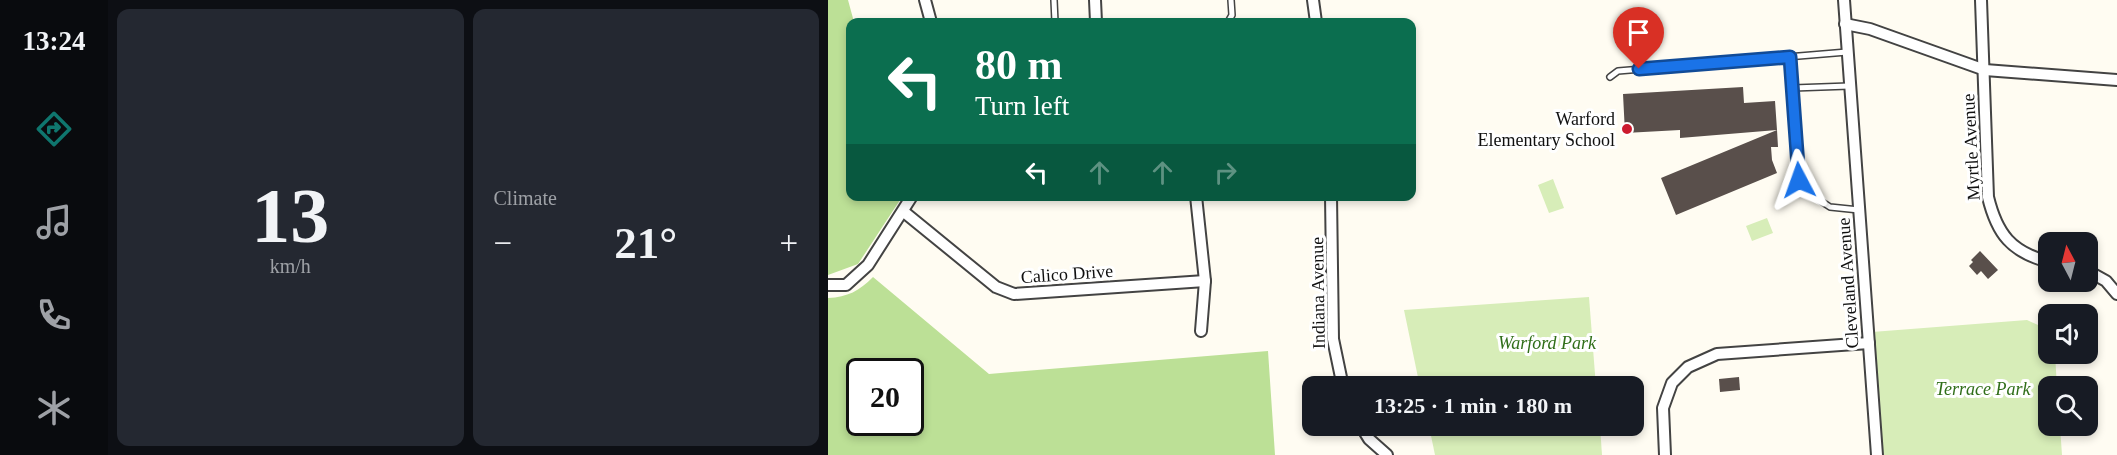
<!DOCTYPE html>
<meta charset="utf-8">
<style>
:root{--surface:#171b24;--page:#242831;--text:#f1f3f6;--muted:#9ea1a6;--accent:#0f766e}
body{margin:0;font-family:Georgia,serif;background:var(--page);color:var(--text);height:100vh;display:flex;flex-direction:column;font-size:22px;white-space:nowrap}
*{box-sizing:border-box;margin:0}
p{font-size:20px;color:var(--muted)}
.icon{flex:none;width:33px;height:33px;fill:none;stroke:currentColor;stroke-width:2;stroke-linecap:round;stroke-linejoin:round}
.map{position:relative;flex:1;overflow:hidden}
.drawer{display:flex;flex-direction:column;gap:9px;padding:9px;background:#0d0f14;width:720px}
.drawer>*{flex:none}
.top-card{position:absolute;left:18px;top:18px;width:570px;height:183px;border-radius:12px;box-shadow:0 3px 9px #0003;background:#0b6e4f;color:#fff;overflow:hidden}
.needle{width:39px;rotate:353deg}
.tools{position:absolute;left:1210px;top:232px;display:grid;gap:12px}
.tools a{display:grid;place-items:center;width:60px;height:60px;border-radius:12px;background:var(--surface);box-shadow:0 3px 9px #0003;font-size:30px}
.speed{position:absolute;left:18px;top:358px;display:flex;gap:12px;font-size:30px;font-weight:700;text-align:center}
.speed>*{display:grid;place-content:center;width:78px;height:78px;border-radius:50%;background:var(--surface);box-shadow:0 3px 9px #0003;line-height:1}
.speed .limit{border:3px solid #111;border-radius:9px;background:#fff;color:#111}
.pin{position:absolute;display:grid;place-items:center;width:51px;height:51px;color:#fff;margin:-62px -26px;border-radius:50% 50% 50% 0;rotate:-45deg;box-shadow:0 0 6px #0007}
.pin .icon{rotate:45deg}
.me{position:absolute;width:66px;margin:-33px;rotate:356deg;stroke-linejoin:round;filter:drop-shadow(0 0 4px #0008)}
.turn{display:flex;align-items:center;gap:21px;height:126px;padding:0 30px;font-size:27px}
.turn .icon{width:78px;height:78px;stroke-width:2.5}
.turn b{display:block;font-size:42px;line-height:51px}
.lanes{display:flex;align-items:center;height:57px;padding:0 30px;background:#0003;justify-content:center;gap:30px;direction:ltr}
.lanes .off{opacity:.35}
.big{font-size:45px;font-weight:800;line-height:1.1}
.drawer .tile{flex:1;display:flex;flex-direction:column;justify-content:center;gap:9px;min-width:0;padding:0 21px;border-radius:12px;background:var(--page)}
.drawer .dial{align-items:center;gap:0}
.dial b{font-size:78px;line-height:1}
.heat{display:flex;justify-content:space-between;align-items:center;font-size:33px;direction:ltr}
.drawer .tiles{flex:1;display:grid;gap:9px;grid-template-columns:repeat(2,1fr)}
.trip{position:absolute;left:474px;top:376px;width:342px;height:60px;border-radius:12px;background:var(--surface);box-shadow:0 3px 9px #0003;font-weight:800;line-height:60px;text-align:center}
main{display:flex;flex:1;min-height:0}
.tab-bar{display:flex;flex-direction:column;width:108px;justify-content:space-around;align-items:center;background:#090b0e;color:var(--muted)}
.tab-bar .icon{width:42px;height:42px}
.tab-bar .selected{color:var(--accent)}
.tab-bar b{font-size:27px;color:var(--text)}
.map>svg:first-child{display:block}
</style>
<main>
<nav class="tab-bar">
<b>13:24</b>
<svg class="icon selected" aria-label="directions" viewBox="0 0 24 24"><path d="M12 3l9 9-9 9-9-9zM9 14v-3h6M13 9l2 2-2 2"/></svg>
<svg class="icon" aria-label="music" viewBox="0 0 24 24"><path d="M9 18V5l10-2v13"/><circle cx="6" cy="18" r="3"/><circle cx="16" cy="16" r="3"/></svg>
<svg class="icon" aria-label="phone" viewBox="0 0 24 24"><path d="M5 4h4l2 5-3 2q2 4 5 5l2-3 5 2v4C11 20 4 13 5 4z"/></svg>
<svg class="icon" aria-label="climate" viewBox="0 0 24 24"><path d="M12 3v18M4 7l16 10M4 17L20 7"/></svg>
</nav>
<section class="drawer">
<div class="tiles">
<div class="tile dial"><b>13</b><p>km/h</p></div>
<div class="tile"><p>Climate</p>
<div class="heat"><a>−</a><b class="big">21°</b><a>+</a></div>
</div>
</div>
</section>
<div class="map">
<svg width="1289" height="455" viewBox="0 0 1289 455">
<rect width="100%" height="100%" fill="#fffcf2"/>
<g fill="#d7edb8">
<polygon points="725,179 736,208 721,213 710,185"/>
<polygon points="939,218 945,233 924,241 918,226"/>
<polygon points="761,297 768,387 592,387 576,310"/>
<polygon points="1199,320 1221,330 1221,354 1227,354 1229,387 1221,387 1221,426 1232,426 1234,455 1053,455 1044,332"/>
<polygon points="601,426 772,426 774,455 607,455"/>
</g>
<g fill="#bce096" fill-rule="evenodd">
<polygon points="0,0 20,0 26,22 22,22 22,196 74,197 30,264 0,275"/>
<path d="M 45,277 L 161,374 L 440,351 L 447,455 L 0,455 L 0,298 C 20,297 31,291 45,277 ZM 32,372 L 82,372 L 82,423 L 32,423 Z"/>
</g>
<g fill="#594f4b">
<polygon points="915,87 916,103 947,101 949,130 852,138 852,130 797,133 795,94"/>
<polygon points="949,130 950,147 943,147 944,160 949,173 848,215 833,178"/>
<polygon points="1152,251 1170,270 1160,279 1153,271 1149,275 1141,266 1145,262 1143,260"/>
<polygon points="911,377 912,390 892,392 891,379"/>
</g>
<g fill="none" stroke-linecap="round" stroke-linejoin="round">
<defs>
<g id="lane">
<polyline points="226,0 227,22"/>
<polyline points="400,22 404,15 403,0"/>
<polyline points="962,57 965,88"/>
<polyline points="782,77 790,71 1019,52"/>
<polyline points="1021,86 965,88 971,180 982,194 1002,207 1031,210"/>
</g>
<g id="street">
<polyline points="97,0 103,22"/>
<polyline points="267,0 268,22"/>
<polyline points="485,0 488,22"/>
<polyline points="1016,0 1049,455"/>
<path d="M 1153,0 L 1160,197 C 1169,234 1183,252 1221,262"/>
<polyline points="1017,24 1042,29 1157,70 1289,80"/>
<polyline points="368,196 377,281 373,331"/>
<polyline points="503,196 505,339 515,387"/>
<polyline points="76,212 168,287 186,294 377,281"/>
<polyline points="1260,271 1278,281 1289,294"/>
<polyline points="0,285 18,285 40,265 84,196"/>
<polyline points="533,426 541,439 559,455"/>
<polyline points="837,455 835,408 844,383 860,367 889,354 1041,343"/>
</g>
</defs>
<use href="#lane" stroke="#434343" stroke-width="8"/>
<use href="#street" stroke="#434343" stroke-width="14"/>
<use href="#lane" stroke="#fff" stroke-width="5"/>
<use href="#street" stroke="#fff" stroke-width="10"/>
</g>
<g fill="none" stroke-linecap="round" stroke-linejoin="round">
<defs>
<polyline id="route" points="811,69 962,57 971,180"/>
</defs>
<use href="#route" stroke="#114b97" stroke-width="15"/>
<use href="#route" stroke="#1a73e8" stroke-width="10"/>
</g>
<circle fill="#cc1b2f" stroke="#fff" stroke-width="2" cx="799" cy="129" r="6"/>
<g text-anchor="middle" stroke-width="6" stroke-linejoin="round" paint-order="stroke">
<g font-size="18" fill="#101010" stroke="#fff" text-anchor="end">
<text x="787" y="125">Warford<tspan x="787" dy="21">Elementary School</tspan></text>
</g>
<g font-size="18" fill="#101010" stroke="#fff">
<text transform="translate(1143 147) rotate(-93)" y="6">Myrtle Avenue</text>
<text transform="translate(239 274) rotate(-4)" y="6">Calico Drive</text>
<text transform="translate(1020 283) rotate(-94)" y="6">Cleveland Avenue</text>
<text transform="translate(490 293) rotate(-91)" y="6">Indiana Avenue</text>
</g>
<g font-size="18" font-style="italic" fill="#306e19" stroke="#fff">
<text x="719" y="349">Warford Park</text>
<text x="1155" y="395">Terrace Park</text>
</g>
</g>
</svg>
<div class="tools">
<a><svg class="needle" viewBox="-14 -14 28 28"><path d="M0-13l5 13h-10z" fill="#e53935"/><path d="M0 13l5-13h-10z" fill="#9ea1a6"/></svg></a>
<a><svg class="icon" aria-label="sound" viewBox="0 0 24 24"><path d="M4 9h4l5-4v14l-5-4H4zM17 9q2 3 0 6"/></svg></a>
<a><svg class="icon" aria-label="search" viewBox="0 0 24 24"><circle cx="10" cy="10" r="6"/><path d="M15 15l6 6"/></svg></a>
</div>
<div class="speed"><div class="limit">20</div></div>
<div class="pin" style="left:811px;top:69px;background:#d93025"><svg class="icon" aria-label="arrive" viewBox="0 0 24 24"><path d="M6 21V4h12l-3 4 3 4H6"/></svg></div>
<svg class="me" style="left:971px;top:180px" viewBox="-20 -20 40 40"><path d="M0-17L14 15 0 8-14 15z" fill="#1a73e8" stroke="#fff" stroke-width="4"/></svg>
<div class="trip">13:25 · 1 min · 180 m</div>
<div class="top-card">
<div class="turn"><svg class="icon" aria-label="left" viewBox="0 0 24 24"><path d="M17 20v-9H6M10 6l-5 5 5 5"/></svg><div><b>80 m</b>Turn left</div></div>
<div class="lanes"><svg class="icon" aria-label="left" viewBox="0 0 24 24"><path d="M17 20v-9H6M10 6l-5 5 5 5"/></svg><svg class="icon off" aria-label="ahead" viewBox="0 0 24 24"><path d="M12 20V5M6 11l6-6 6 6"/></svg><svg class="icon off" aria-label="ahead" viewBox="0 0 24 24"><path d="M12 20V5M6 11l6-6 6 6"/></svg><svg class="icon off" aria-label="right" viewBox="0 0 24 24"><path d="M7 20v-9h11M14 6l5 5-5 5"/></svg></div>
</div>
</div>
</main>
